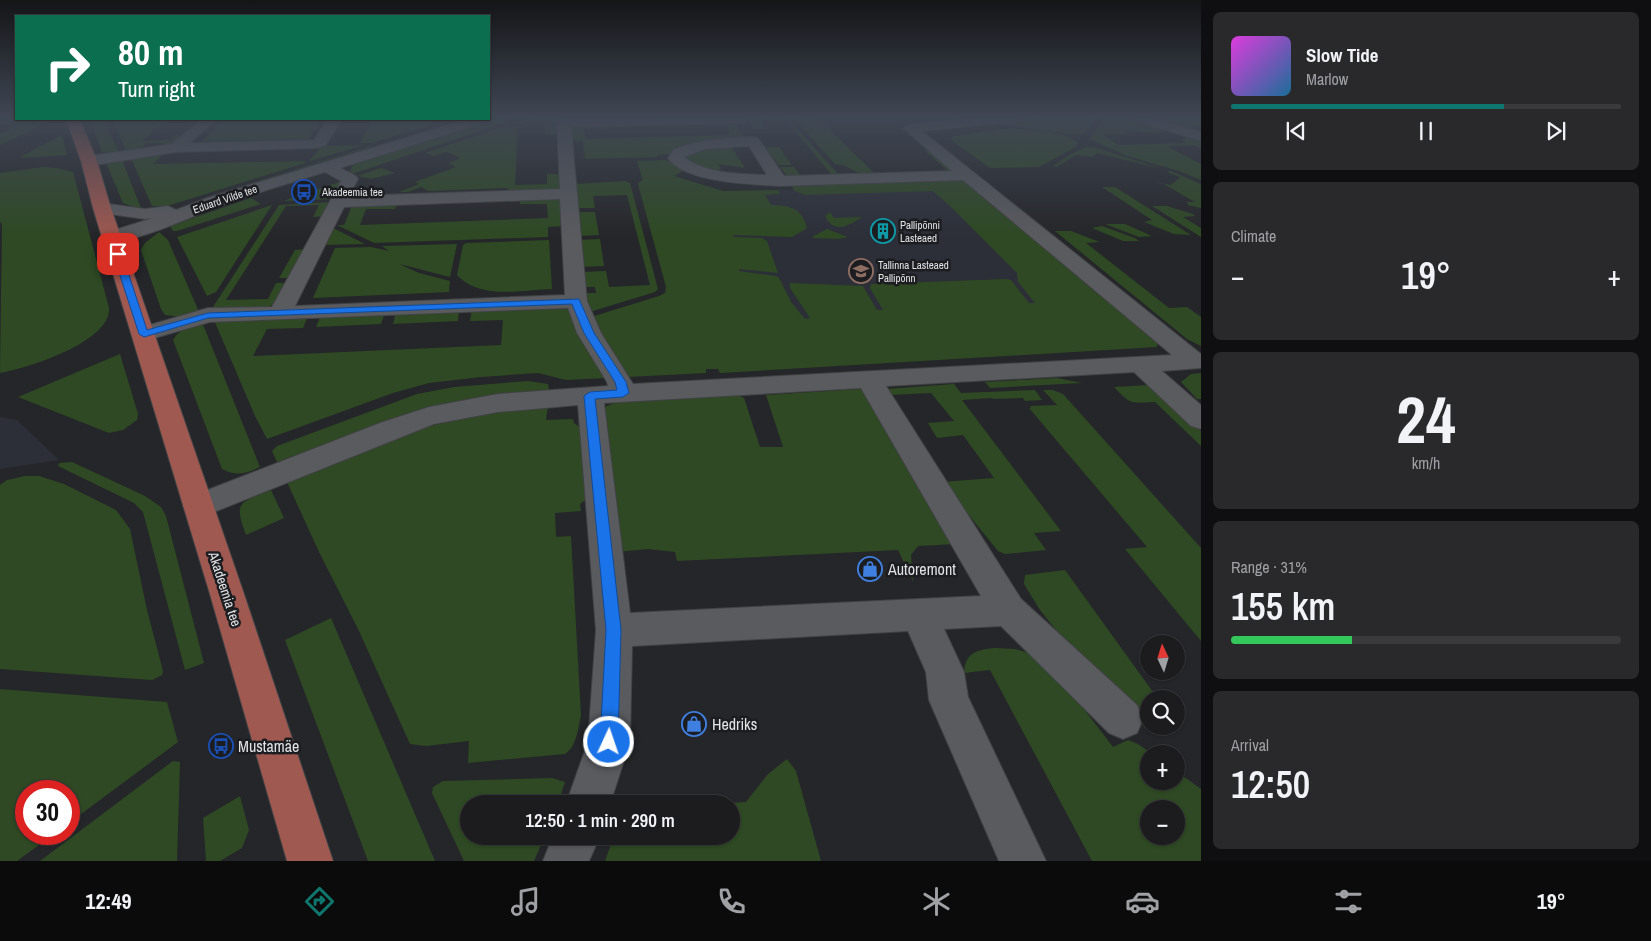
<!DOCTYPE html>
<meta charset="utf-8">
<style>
:root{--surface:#1c1c1f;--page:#29292c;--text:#f1f3f6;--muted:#a0a1a4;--line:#3a3a3d;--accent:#0f766e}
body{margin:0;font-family:"Archivo Narrow",sans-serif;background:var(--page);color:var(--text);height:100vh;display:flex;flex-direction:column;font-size:19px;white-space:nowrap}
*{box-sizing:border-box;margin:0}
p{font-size:16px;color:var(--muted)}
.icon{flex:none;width:28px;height:28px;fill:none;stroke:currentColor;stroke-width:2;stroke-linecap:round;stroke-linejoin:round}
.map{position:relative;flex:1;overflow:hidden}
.drawer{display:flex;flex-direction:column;gap:12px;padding:12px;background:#0f0f11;width:450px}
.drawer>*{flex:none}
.guide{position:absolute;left:15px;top:15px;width:475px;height:105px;border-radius:0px;box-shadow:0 1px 4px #0004,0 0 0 1px var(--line);background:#0b6e4f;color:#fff;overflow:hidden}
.needle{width:32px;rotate:356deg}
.fabs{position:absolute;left:1140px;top:635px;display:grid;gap:10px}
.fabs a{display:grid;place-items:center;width:45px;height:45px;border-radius:50%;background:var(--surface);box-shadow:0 1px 4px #0004,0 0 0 1px var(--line);font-size:25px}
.speed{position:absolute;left:15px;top:780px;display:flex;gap:10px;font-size:25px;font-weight:700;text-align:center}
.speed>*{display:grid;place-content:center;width:65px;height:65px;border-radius:50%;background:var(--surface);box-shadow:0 1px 4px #0004,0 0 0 1px var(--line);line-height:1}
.speed .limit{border:8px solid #d22;background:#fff;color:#111}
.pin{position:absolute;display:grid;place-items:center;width:42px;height:42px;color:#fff;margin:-21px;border-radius:10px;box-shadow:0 2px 8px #0006}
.me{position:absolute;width:55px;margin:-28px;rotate:3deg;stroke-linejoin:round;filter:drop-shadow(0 0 4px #0008)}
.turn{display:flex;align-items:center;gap:18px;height:105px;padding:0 20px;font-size:22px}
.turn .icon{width:65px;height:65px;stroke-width:2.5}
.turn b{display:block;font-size:35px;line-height:42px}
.big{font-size:38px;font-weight:600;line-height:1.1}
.drawer .widget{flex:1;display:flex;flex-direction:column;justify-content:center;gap:8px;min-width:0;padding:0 18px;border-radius:8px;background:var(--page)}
.drawer .dial{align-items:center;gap:0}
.dial b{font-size:65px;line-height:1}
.song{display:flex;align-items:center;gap:15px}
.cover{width:60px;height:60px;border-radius:8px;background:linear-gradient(135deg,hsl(300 70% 55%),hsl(200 70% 35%))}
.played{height:5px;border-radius:2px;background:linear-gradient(90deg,var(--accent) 70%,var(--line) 70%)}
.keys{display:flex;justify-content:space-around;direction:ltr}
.heat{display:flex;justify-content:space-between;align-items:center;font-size:28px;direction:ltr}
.charge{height:8px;border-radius:4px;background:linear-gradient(90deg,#34c759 31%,var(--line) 0)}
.trip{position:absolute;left:460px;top:795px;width:280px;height:50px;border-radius:25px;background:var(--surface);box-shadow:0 1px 4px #0004,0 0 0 1px var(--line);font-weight:600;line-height:50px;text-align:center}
.dock{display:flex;height:80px;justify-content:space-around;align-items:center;background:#0b0b0c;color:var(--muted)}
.dock .icon{width:35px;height:35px}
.dock .on{color:var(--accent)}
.dock b{font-size:22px;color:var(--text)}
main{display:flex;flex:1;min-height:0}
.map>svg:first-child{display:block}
</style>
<main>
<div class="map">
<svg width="1201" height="861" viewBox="0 0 1201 861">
<rect width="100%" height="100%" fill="#252629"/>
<g fill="#2c2f38">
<polygon points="951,184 1101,327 701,349 709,192"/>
<polygon points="0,417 17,420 59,460 0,469"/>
</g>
<g fill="#2e4923" fill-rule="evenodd">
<polygon points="8,117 16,117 16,119 49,119 32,130 0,145 0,133 10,131 9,123 0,124 0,122 8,120"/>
<polygon points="501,117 523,117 352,174 350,172 352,166 356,164"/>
<polygon points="533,117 559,117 559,123 512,124"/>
<polygon points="746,117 786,117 840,176 788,177 780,167 794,167 801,176 832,175 786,120 760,121 765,129 754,129"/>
<polygon points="793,117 817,117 874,173 947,170 925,151 931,151 955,171 861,174 843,165 835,164"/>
<polygon points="1048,117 1097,117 1084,133 1077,135 994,123"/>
<path d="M 1123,117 L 1168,131 C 1152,136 1138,130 1123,130 L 1128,134 L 1102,135 L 1119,145 L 1187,143 L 1181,139 L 1189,138 L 1201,142 L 1201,149 L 1193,145 L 1167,146 L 1201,164 L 1201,180 L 1179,171 L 1127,156 L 1089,139 L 1104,118 Z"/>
<polygon points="1145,117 1201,117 1201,127 1186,128"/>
<polygon points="90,119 104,119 119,153 102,152"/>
<polygon points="112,119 168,119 142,141 170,140 176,135 185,135 172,144 162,145 164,143 145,143 142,148 126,150"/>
<polygon points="225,119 321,119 309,139 202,141"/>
<polygon points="373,119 449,119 371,143 360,143"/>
<polygon points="725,121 737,124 745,138 672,154 657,155 657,157 579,159 585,158 583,141 569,141 570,125 605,124 606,129 584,129 586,139 731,135 726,126 705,126 702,122"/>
<polygon points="559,125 559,134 545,134 545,127 518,127 515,185 547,184 547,174 562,174 561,188 558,190 508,191 508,188 428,191 421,187 408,192 399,192 419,184 415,182 456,167 448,163 461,158 446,152 434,156 425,153 505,126"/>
<path d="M 1012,128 C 1032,131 1062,130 1078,143 L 1077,146 L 1039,167 L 990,168 L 950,139 L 954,136 Z"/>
<polygon points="62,135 67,155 18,158"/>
<path d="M 730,144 L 745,168 L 718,164 L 721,169 C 709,173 693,164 683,158 L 684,153 Z"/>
<polygon points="365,145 310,161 310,160 322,146"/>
<polygon points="370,146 374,146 184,204"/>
<polygon points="768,147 779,147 792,165 779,165 766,148"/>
<polygon points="1086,147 1097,148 1162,169 1097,153 1092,157 1076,155 1057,167 1053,166 1071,154"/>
<polygon points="165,152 153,164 305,161 305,163 167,206 152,206 130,156"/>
<polygon points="121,158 141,208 141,209 123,203 107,165 109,162"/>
<path d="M 665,160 L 675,163 L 685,170 L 674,176 L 723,191 L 778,190 L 780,194 L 765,195 L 771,205 C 790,205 802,208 807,228 L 792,237 L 733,235 L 734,237 L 762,238 L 767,241 L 778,273 L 739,269 L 739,271 L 776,276 L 779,278 L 791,302 L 805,319 L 810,318 L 790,288 L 790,283 L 863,286 L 877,310 L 883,310 L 870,288 L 871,284 L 1006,279 L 1011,280 L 1029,303 L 1035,303 L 1018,282 L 1017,273 L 950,206 L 933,191 L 805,195 L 795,191 L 790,184 L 963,179 L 1158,342 L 1157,347 L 720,373 L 718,369 L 706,369 L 706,373 L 628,377 L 588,318 L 659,296 L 665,293 L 666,287 L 639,188 L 638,183 L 643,180 L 637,161 Z"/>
<path d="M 43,167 L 57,168 L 73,172 L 109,308 C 111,342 28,368 0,373 L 2,225 L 0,221 L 0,173 Z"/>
<polygon points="381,168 395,173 371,179 357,176"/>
<polygon points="1171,171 1201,184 1201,208 1188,205 1187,202 1195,202 1162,183 1153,182 1171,185 1180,177 1166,172"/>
<polygon points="342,181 332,199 283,201"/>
<polygon points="625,181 630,183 658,289 655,292 593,311 585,311 586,290 586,293 596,293 595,287 581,287 581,272 606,271 609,287 650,285 627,195 593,196 595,208 578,208 575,184"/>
<polygon points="1102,187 1115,187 1191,235 1174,234 1144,222 1152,220"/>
<polygon points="251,198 261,204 177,231 173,231 170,226"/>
<polygon points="520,198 560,199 563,215 561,217 564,226 548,227 548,237 374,243 337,225 344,225 353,203 398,202 395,209 366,209 360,225 548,218 547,204 520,204"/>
<polygon points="331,202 325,216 313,217 319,205 286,206 226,300 268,299 276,283 290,283 278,303 262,309 215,310 213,307 279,205"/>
<polygon points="272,205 216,292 207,296 177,237"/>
<polygon points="1152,206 1167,206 1193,214 1195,216 1183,217 1201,228 1201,237"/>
<polygon points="576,212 595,212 599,235 578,236"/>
<path d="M 830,212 L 834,218 L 862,217 C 850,225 834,235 825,216 Z"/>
<polygon points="1105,224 1125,224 1152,236 1139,237"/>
<polygon points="1102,226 1135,238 1139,241 1123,241 1092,228"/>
<polygon points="331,227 365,244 322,245"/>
<polygon points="827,229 848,237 839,239 813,238 812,237"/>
<polygon points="1055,231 1071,231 1097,241 1099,242 1086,243 1169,308 1187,307 1201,317 1201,346 1187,339"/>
<polygon points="159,232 168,240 199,312 182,317 165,315 161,309 141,250 145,243"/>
<polygon points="600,239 604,266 580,267 577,240"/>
<path d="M 549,240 L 552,289 C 522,290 480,300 457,275 L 463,245 L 466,243 Z"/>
<polygon points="457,244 450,277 399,264 419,273 450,281 449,292 313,298 335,248 371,247 389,251 382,246"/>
<polygon points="307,249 292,278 279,278 295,250"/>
<polygon points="558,306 568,309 571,312 606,378 566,380 538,373 481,377 429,383 393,393 267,439 255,416 214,320 308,316 303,328 267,329 253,356 501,345 503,320 470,321 472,309"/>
<polygon points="459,310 458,321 393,324 396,312"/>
<polygon points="385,313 381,324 316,327 321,315"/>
<path d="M 202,322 L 260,467 C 246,473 237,477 222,469 L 173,340 C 179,329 191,326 202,322 Z"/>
<polygon points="120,354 138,414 137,420 123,430 109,433 18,397"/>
<polygon points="1201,373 1201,399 1197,399 1181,382 1191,374"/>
<polygon points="1057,378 1082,383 990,388 985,382"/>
<path d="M 528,381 L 548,384 L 549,390 C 513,392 478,396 443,405 C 387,419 332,442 277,462 L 272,451 L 277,446 L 417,394 L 454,387 Z"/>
<polygon points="954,384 961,393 1035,390 1042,400 1025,401 1023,398 993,399 992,398 962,400 1061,531 1034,533 1046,550 1005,554 998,551 942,482 994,478 963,435 937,438 928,423 954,421 931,393 889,395 886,389"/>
<path d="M 1149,385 L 1201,431 L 1201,446 L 1155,402 C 1130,403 1131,405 1114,387 Z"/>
<polygon points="859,389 864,390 957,544 918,546 911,555 913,582 898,550 677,561 675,552 648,549 617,552 602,410 607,406 618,402 738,395 744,398 760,447 783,447 766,395"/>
<polygon points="1043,390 1053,390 1063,394 1201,548 1201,641 1125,549 1147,547 1029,408 1031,408 1030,406 1057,405"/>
<path d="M 548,406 L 546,420 L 573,419 L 574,423 L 581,428 L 588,498 L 580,504 L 581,511 L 555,513 L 556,537 L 571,536 L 581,715 C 578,729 577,746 565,754 L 468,763 L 469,741 L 426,746 L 410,744 L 359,631 L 319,552 L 287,482 C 338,461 388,437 442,423 C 476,413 512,410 548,406 Z"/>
<polygon points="72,462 145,496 161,507 166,516 204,663 185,670 143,512 134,503 58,466 59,463"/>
<polygon points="25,476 39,476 64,484 116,510 130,529 147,610 163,671 162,675 152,680 0,669 0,485 7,480"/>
<path d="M 271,490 L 284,518 L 246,535 C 233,500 240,503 271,490 Z"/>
<polygon points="1065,570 1158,699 1149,699 1149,713 1145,714 1085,666 1040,610 1024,584 1025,575"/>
<polygon points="331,618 435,861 368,861 285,640"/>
<path d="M 994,648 L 1015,649 L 1032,654 L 1064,683 L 1113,747 L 1128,740 L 1138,744 L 1152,754 L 1149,754 L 1149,781 L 1176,781 L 1176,771 L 1201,789 L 1201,861 L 1092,861 L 990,670 L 964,673 C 965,653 976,650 994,648 ZM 1149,809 L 1176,809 L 1176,836 L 1149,836 Z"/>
<polygon points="0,689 167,702 178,742 69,823 69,791 26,791 26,834 54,834 17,861 0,861"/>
<polygon points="787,759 796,771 821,861 605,861 613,839 613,836 731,836 731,804 710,804 746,802 768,774"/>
<polygon points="173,761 180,762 177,861 40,861"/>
<polygon points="552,778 565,782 558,804 469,804 469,836 545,836 534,861 464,861 432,793 433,787 443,781"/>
<polygon points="240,796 249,830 242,848 220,861 206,861 203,818"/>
</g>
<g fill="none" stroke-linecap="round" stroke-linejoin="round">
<defs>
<g id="minor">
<path d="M 560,117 L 574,117 L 573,119 L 747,117 L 749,119 L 742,123 L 571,127 L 587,301 L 601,333 L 633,384 L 1172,355 L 963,180 L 779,186 C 751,184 685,183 668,158 L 673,150 C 698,139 725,138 753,137 L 758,138 L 784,176 L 952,171 L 903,128 L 910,124 L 982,117 L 1033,117 L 1026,121 L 922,131 L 1201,354 L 1201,368 L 1162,371 L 1201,405 L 1201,429 L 1191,426 L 1134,372 L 886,386 L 1021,599 L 1137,705 L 1143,719 L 1137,733 L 1123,739 L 1109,733 L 1001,626 L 944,629 L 964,672 L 968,697 L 1046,861 L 999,861 L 929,700 L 926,672 L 908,631 L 632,646 L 630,742 L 610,804 L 566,804 L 588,742 L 596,630 L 578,405 L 498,412 L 434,424 L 209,514 L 198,518 L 187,514 L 183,506 L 187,498 L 380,423 L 429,407 L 498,394 L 608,386 L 607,382 L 577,333 L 568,308 L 210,322 L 144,341 L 136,339 L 132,334 L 136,329 L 208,308 L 272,307 L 341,181 L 325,172 C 290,183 256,193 222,205 C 196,214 129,247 105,241 L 103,237 L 105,233 L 153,218 L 145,219 L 102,213 L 96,212 L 93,208 L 96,204 L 102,203 L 145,209 L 168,206 L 176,210 L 210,197 L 468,119 L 488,119 L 486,122 L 340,168 L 356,176 L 358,179 L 349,196 L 560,189 L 557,127 ZM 749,146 L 767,175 C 741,174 706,174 684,157 L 705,149 ZM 560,199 L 565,295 L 295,306 L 344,207 ZM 861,388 L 981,596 L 630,613 L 604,403 Z"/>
<polygon points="1130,117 1151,117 1201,132 1201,141 1132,120"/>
<polygon points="202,119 217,119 190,143 314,140 328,119 342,119 326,145 317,148 176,152 89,166 84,164 81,161 84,158 89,156 172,144"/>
<polygon points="553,836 600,836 589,861 543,861"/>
</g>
<polygon id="major" points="66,119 80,119 97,161 111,208 243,591 333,861 287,861 209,591 93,208 81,161"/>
</defs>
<use href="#minor" stroke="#414244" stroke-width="2"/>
<use href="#major" stroke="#414244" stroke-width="2"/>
<use href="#minor" fill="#5a5b5f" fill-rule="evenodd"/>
<use href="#major" fill="#a05951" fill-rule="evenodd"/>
</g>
<linearGradient id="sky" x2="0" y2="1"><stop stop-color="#141517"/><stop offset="0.49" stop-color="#404754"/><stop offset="1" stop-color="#404754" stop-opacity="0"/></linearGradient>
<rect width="1201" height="238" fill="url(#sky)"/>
<polygon fill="#1a73e8" stroke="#114b97" points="115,252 122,254 147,330 208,313 579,299 594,333 626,382 629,393 623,397 595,399 621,630 618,742 615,748 609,750 603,748 600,742 606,630 584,396 590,392 617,390 615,382 584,333 572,304 208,318 144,337 139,334 113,254"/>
<defs>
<symbol id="bus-ring" viewBox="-11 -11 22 22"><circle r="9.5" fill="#1c1d20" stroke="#1a4fb4" stroke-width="1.5"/><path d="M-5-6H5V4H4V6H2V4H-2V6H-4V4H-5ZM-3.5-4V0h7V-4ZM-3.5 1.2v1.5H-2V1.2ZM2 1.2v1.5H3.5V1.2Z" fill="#1a4fb4"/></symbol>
<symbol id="building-ring" viewBox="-11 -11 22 22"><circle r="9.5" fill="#1c1d20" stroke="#0f9aa8" stroke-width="1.5"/><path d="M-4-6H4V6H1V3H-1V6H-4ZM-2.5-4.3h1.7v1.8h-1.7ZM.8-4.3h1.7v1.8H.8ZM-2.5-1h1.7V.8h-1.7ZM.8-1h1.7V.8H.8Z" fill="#0f9aa8"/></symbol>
<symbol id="school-ring" viewBox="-11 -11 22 22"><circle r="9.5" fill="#1c1d20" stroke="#8d6e63" stroke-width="1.5"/><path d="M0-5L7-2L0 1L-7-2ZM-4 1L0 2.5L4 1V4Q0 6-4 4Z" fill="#8d6e63"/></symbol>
<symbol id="shop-ring" viewBox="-11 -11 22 22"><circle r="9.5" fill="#1c1d20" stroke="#3f7fe0" stroke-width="1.5"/><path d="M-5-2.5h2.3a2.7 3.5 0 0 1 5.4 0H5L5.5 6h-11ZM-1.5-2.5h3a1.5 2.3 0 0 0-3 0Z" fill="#3f7fe0"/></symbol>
</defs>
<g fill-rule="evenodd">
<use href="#bus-ring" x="290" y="178" width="28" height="28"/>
<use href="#building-ring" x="869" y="217" width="28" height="28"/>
<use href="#school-ring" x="847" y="257" width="28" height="28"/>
<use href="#shop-ring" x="856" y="555" width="28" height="28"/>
<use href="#shop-ring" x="680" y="710" width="28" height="28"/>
<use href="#bus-ring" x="207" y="732" width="28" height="28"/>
</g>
<g text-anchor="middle" stroke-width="5" stroke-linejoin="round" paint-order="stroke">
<g font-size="11" fill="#e1e2e4" stroke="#1c1d20" text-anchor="start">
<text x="322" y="196">Akadeemia tee</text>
<text x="900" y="229">Pallipõnni<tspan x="900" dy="13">Lasteaed</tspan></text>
<text x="878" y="269">Tallinna Lasteaed<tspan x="878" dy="13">Pallipõnn</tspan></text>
</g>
<g font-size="11" fill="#e1e2e4" stroke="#1c1d20">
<text transform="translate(225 199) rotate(-19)" y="4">Eduard Vilde tee</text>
</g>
<g font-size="14" fill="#e1e2e4" stroke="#1c1d20">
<text transform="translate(225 589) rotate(72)" y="5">Akadeemia tee</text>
</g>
<g font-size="16" fill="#e1e2e4" stroke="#1c1d20" text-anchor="start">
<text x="888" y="575">Autoremont</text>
<text x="712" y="730">Hedriks</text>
<text x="238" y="752">Mustamäe</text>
</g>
</g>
</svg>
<div class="fabs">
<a><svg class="needle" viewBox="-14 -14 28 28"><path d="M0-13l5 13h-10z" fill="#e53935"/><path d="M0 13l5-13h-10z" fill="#a0a1a4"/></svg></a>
<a><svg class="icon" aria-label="search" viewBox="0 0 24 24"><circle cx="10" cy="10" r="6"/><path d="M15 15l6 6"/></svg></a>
<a>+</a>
<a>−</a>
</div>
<div class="speed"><div class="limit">30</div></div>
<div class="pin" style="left:118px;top:254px;background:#d93025"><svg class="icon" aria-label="arrive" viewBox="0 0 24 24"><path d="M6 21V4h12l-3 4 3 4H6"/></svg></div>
<svg class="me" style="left:609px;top:742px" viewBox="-20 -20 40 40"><circle r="17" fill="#1a73e8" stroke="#fff" stroke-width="3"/><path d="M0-11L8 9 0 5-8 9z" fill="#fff"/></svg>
<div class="trip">12:50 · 1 min · 290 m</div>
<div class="guide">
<div class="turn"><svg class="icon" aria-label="right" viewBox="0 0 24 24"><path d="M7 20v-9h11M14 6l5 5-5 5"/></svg><div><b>80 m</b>Turn right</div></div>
</div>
</div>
<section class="drawer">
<div class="widget">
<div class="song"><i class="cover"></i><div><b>Slow Tide</b><p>Marlow</p></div></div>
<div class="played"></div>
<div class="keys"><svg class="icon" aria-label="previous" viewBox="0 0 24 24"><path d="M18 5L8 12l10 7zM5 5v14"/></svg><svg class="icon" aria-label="pause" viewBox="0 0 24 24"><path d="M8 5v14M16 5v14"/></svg><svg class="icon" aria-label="next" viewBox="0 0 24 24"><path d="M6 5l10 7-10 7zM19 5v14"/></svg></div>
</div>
<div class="widget"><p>Climate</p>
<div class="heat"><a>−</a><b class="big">19°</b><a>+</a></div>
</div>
<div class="widget dial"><b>24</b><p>km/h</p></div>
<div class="widget"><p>Range · 31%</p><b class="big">155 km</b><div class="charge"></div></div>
<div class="widget"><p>Arrival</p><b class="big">12:50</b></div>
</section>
</main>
<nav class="dock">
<b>12:49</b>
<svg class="icon on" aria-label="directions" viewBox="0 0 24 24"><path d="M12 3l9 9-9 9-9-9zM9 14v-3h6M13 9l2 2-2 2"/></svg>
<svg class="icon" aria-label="music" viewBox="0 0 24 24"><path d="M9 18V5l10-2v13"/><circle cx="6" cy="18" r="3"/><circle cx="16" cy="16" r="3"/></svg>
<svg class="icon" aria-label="phone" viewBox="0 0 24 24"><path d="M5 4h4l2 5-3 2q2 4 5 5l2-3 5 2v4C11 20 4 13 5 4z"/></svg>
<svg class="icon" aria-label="climate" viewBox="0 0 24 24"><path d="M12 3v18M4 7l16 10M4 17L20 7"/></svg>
<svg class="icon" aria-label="car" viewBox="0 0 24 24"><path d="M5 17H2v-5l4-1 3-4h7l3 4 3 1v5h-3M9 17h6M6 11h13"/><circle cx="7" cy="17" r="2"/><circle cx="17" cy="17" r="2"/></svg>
<svg class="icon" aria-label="filters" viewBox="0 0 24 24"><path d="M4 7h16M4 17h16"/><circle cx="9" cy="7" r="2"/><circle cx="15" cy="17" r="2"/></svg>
<b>19°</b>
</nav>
